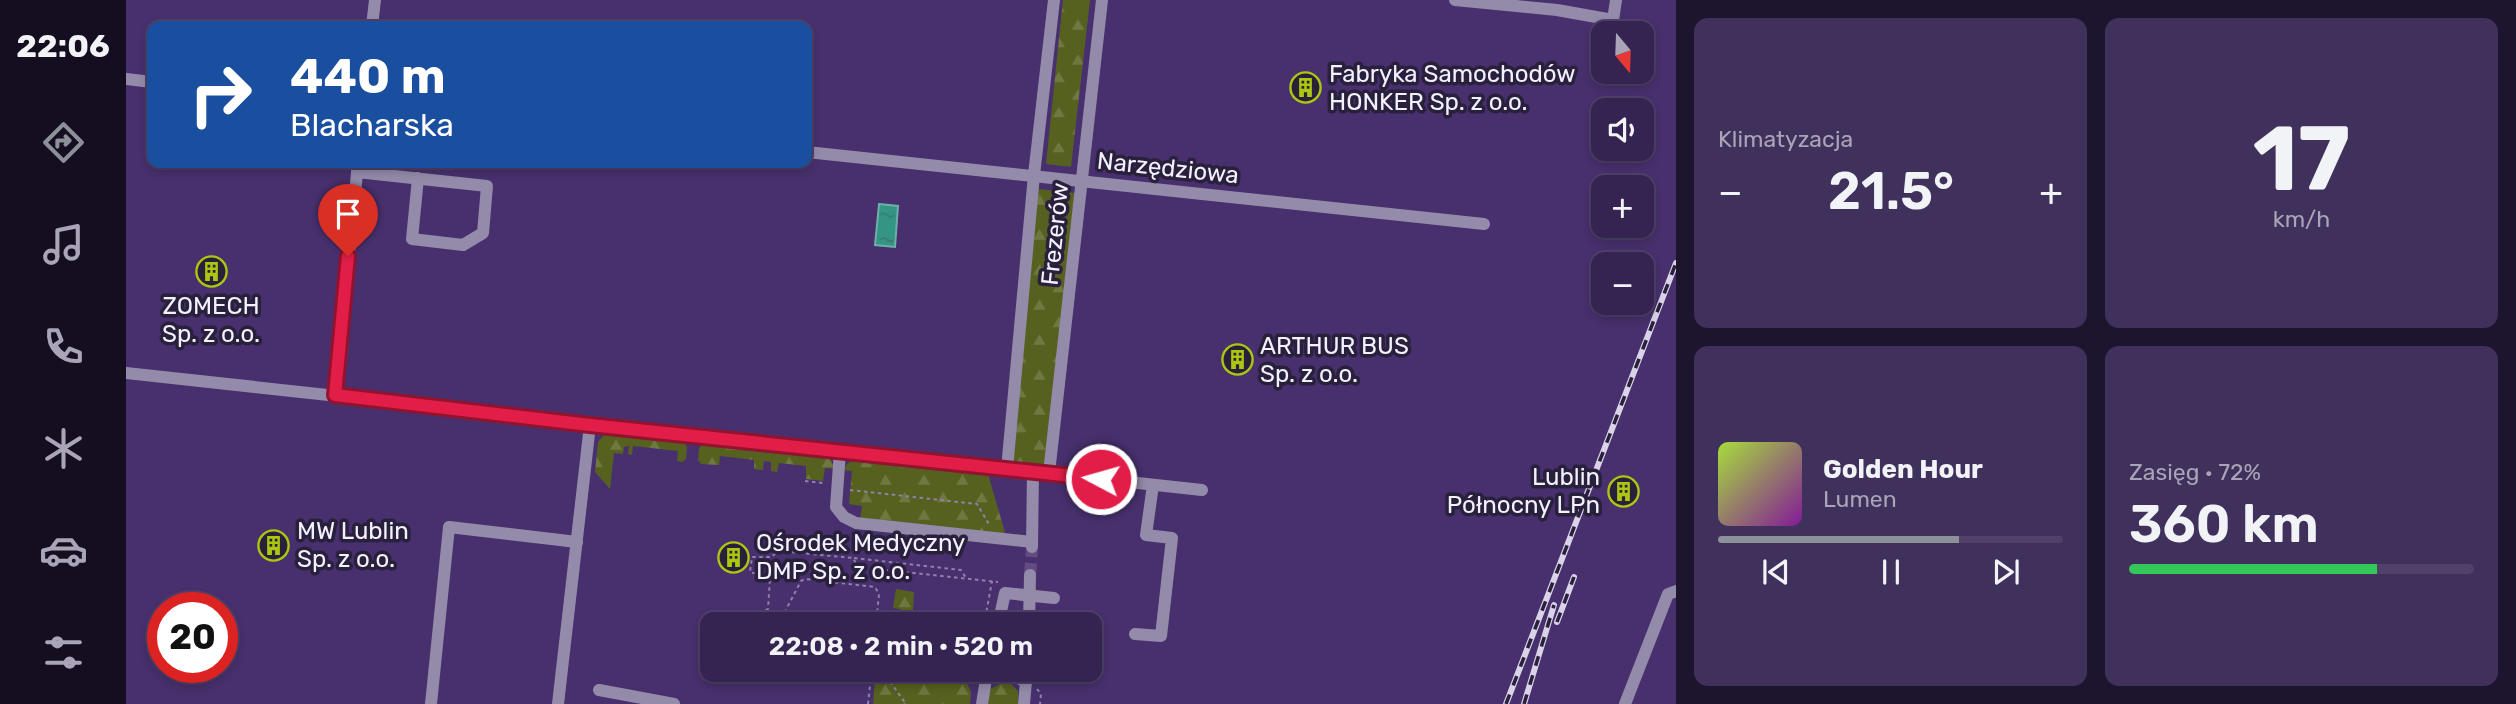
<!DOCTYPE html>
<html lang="pl">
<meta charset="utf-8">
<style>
:root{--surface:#352452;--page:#40305c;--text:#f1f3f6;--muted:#aaa4b8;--line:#4f4169;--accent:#8c9099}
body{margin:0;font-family:Rubik,sans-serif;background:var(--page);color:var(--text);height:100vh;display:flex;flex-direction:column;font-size:26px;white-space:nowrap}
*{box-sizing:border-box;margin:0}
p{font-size:23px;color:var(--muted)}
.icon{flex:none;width:38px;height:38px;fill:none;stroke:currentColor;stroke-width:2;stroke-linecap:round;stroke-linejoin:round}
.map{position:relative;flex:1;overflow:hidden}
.side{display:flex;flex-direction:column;gap:18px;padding:18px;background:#1d142d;width:840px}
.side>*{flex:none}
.banner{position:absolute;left:21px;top:21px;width:665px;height:147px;border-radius:14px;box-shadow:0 4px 10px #0003,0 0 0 2px var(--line);background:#1a4fa0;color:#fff;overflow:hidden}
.needle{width:46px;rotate:161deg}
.buttons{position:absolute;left:1465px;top:21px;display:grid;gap:14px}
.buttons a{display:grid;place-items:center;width:63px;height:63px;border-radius:14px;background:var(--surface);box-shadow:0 4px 10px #0003,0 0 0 2px var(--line);font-size:35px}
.speed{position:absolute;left:21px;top:592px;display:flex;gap:14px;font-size:35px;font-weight:700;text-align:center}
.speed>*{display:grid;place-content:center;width:91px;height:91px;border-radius:50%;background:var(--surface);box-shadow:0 4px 10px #0003,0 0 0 2px var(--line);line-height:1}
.speed .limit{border:10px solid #d22;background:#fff;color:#111}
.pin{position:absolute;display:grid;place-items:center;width:60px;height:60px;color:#fff;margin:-72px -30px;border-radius:50% 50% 50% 0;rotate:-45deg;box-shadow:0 0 7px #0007}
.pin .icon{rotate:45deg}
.me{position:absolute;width:77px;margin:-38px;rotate:276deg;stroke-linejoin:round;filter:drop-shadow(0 0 5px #0008)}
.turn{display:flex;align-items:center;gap:24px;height:147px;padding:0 28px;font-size:32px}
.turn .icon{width:91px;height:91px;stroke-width:2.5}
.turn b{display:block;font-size:49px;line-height:60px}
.big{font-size:52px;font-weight:600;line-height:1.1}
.side .widget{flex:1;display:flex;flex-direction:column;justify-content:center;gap:10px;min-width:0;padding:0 24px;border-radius:14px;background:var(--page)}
.side .dial{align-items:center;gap:0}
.dial b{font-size:91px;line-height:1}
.song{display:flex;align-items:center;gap:21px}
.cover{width:84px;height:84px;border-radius:10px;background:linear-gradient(135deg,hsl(80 70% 55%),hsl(290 70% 35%))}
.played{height:7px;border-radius:4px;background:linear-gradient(90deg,var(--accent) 70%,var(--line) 70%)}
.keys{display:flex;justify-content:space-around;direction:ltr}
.heat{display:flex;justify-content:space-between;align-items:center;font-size:38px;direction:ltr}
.charge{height:10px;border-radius:5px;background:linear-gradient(90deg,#34c759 72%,var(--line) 0)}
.side .tiles{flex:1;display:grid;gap:18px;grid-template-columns:repeat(2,1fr)}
.trip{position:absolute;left:574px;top:612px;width:402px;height:70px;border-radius:14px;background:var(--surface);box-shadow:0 4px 10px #0003,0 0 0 2px var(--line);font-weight:600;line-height:70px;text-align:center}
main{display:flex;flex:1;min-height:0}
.tab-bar{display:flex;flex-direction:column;width:126px;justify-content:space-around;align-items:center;background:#150e21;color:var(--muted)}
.tab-bar .icon{width:49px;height:49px}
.tab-bar .current{color:var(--accent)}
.tab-bar b{font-size:32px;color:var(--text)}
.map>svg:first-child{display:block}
</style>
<main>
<nav class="tab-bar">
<b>22:06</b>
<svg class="icon current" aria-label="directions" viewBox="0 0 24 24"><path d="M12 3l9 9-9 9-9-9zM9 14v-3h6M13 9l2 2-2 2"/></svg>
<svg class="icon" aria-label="music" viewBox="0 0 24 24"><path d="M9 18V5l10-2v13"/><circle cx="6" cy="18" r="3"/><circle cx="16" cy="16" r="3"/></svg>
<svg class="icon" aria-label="phone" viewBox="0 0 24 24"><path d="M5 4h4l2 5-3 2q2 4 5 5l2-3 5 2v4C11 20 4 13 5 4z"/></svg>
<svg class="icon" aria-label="climate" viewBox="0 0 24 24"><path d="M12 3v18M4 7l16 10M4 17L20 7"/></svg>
<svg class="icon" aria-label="car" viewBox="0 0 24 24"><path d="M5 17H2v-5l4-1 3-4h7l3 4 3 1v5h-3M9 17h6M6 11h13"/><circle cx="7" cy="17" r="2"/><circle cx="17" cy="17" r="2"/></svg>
<svg class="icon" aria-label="filters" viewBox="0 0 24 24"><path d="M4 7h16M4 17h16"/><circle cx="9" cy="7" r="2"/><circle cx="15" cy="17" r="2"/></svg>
</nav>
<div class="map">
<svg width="1550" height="704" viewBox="0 0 1550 704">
<defs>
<pattern id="forest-firs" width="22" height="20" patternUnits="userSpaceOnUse" patternTransform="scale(1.75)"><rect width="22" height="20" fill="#56611f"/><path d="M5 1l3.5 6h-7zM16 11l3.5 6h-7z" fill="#6f7841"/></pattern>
<pattern id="water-ripples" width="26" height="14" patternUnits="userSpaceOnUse" patternTransform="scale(1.75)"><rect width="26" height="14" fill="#349584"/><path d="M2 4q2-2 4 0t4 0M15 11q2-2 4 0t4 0" fill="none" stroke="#3b7a70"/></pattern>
</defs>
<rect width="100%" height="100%" fill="#47306d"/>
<g fill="url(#forest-firs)">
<polygon points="937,0 964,0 945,167 920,164"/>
<polygon points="912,189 950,193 919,466 887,462"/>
<polygon points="478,435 558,442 561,447 560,459 556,462 551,461 552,451 507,446 506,455 502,454 503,446 498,447 497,454 488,453 484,489 469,472 472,442"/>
<polygon points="576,444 704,458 709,469 699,468 697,481 680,479 680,466 653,463 651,472 645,471 645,462 638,461 637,470 628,469 628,460 594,456 593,465 575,464 572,460 573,449"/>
<polygon points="727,460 862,474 880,536 734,520 736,506 723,504 726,471 718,470 721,464"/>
<polygon points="770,589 788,592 786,625 773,625 774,609 767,608"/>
<polygon points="788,674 839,679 845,692 844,704 747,704 749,679 787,682"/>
<polygon points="878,682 884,683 892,691 892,704 860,704 864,689"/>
</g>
<polygon fill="url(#water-ripples)" stroke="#6eb0a9" stroke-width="2" points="753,204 772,206 769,247 749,245"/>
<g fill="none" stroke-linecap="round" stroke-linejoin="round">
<polyline stroke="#614d83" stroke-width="12" stroke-dasharray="12 6" stroke-linecap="butt" points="904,575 906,549"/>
<g stroke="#9081ab" stroke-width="2" stroke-dasharray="3.5 3.5" stroke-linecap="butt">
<polyline points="679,481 697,483"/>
<polyline points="724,490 851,504 864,526"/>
<polyline points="728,558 835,570 840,578"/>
<polyline points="616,565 623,566"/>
<polyline points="626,625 632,614 642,609 644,578 624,572 626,557 645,557 653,551 727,558 732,567 872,582"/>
<polyline points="652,625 675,581 679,579 749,587 753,594 750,625"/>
<polyline points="858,625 866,581"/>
<polyline points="745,670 745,675 783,678 784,671 839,676 846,680"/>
<polyline points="602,673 603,670"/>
<polyline points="627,674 629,670"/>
<polyline points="760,676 780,704"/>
<polyline points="911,689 915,694 914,704"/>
<polyline points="742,704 745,676"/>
</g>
<g stroke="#948baa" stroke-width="12">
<polyline points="1329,0 1431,10 1487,20 1490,0"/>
<polyline points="246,26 249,0"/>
<polyline points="0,79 26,82"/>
<polyline points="681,152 1358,224"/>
<polyline points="231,172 361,186 357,233 337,245 286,239 292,178"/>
<polyline points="0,373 1076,490"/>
<polyline points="209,395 232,163"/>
<polyline points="714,451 710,507 718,517 730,523 906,542"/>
<polyline points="881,469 908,175 928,0"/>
<polyline points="923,473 976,0"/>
<polyline points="906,547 907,471"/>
<polyline points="872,625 879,593 928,598"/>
<polyline points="903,625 904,575"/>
<polyline points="1009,634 1035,636 1046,538 1020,535 1027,485"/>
<path d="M 860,679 C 874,674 887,674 900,682"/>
<polyline points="473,690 548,704"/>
<polyline points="305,704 323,527 451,542"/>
<polyline points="432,704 464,425"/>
<polyline points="856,704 861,673"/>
<polyline points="898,704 901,670"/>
<polyline points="1499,704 1542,594 1550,591"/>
</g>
<defs>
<g id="rail">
<polyline points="1431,622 1448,577"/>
<polyline points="1380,704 1550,263"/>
<polyline points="1398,704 1428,605"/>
</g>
</defs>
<use href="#rail" stroke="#d9d2e8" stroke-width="6"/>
<use href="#rail" stroke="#29203c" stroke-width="3.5" stroke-dasharray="10" stroke-linecap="butt"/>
</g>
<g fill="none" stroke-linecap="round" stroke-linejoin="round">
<defs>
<polyline id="route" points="222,256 209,395 464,425 975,479"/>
</defs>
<use href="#route" stroke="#92132f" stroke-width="18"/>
<use href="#route" stroke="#e11d48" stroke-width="12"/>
</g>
<defs>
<symbol id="building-ring" viewBox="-11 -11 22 22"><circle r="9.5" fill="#29203c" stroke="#adc60f" stroke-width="1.5"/><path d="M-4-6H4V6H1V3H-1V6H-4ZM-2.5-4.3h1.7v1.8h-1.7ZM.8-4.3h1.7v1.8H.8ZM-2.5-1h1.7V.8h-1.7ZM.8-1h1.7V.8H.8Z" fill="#adc60f"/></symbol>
</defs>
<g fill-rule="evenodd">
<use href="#building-ring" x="1162" y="70" width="35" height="35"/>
<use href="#building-ring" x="68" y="254" width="35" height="35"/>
<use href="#building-ring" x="1094" y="342" width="35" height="35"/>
<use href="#building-ring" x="1480" y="474" width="35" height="35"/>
<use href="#building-ring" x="130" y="528" width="35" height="35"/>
<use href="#building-ring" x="590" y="540" width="35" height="35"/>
</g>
<g text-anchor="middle" stroke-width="7" stroke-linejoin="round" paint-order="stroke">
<g font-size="24" fill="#f4f0ff" stroke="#29203c" text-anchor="start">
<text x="1203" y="82">Fabryka Samochodów<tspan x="1203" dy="28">HONKER Sp. z o.o.</tspan></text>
<text x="85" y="314" text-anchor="middle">ZOMECH<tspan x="85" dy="28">Sp. z o.o.</tspan></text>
<text x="1134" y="354">ARTHUR BUS<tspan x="1134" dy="28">Sp. z o.o.</tspan></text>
<text x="1474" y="485" text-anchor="end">Lublin<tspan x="1474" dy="28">Północny LPn</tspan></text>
<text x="171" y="539">MW Lublin<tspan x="171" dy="28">Sp. z o.o.</tspan></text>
<text x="630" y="551">Ośrodek Medyczny<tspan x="630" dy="28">DMP Sp. z o.o.</tspan></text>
</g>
<g font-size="24" fill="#f4f0ff" stroke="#29203c">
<text transform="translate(1042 168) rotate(6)" y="8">Narzędziowa</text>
<text transform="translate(929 234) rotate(-84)" y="8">Frezerów</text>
</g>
</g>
</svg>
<div class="buttons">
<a><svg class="needle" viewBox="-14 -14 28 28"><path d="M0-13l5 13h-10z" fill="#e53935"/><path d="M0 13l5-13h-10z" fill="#aaa4b8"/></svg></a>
<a><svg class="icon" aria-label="sound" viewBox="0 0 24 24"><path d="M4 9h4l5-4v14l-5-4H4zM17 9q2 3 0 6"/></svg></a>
<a>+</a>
<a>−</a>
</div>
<div class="speed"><div class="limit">20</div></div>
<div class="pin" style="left:222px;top:256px;background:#d93025"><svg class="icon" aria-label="arrive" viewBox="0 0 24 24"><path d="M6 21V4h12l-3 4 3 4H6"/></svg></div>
<svg class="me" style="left:975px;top:479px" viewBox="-20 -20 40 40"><circle r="17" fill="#e11d48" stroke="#fff" stroke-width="3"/><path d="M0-11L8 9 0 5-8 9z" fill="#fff"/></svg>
<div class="trip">22:08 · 2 min · 520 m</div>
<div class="banner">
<div class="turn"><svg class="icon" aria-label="right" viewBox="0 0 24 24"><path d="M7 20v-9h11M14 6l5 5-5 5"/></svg><div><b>440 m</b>Blacharska</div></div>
</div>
</div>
<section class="side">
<div class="tiles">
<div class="widget"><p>Klimatyzacja</p>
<div class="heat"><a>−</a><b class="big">21.5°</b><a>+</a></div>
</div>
<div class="widget dial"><b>17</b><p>km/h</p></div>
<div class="widget">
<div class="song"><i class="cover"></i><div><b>Golden Hour</b><p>Lumen</p></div></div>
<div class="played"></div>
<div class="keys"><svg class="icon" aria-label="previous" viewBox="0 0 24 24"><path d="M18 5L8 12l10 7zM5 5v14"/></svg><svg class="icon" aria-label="pause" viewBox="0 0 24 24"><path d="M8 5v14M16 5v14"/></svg><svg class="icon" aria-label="next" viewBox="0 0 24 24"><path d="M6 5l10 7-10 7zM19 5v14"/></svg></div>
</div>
<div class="widget"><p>Zasięg · 72%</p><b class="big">360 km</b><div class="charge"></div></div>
</div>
</section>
</main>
